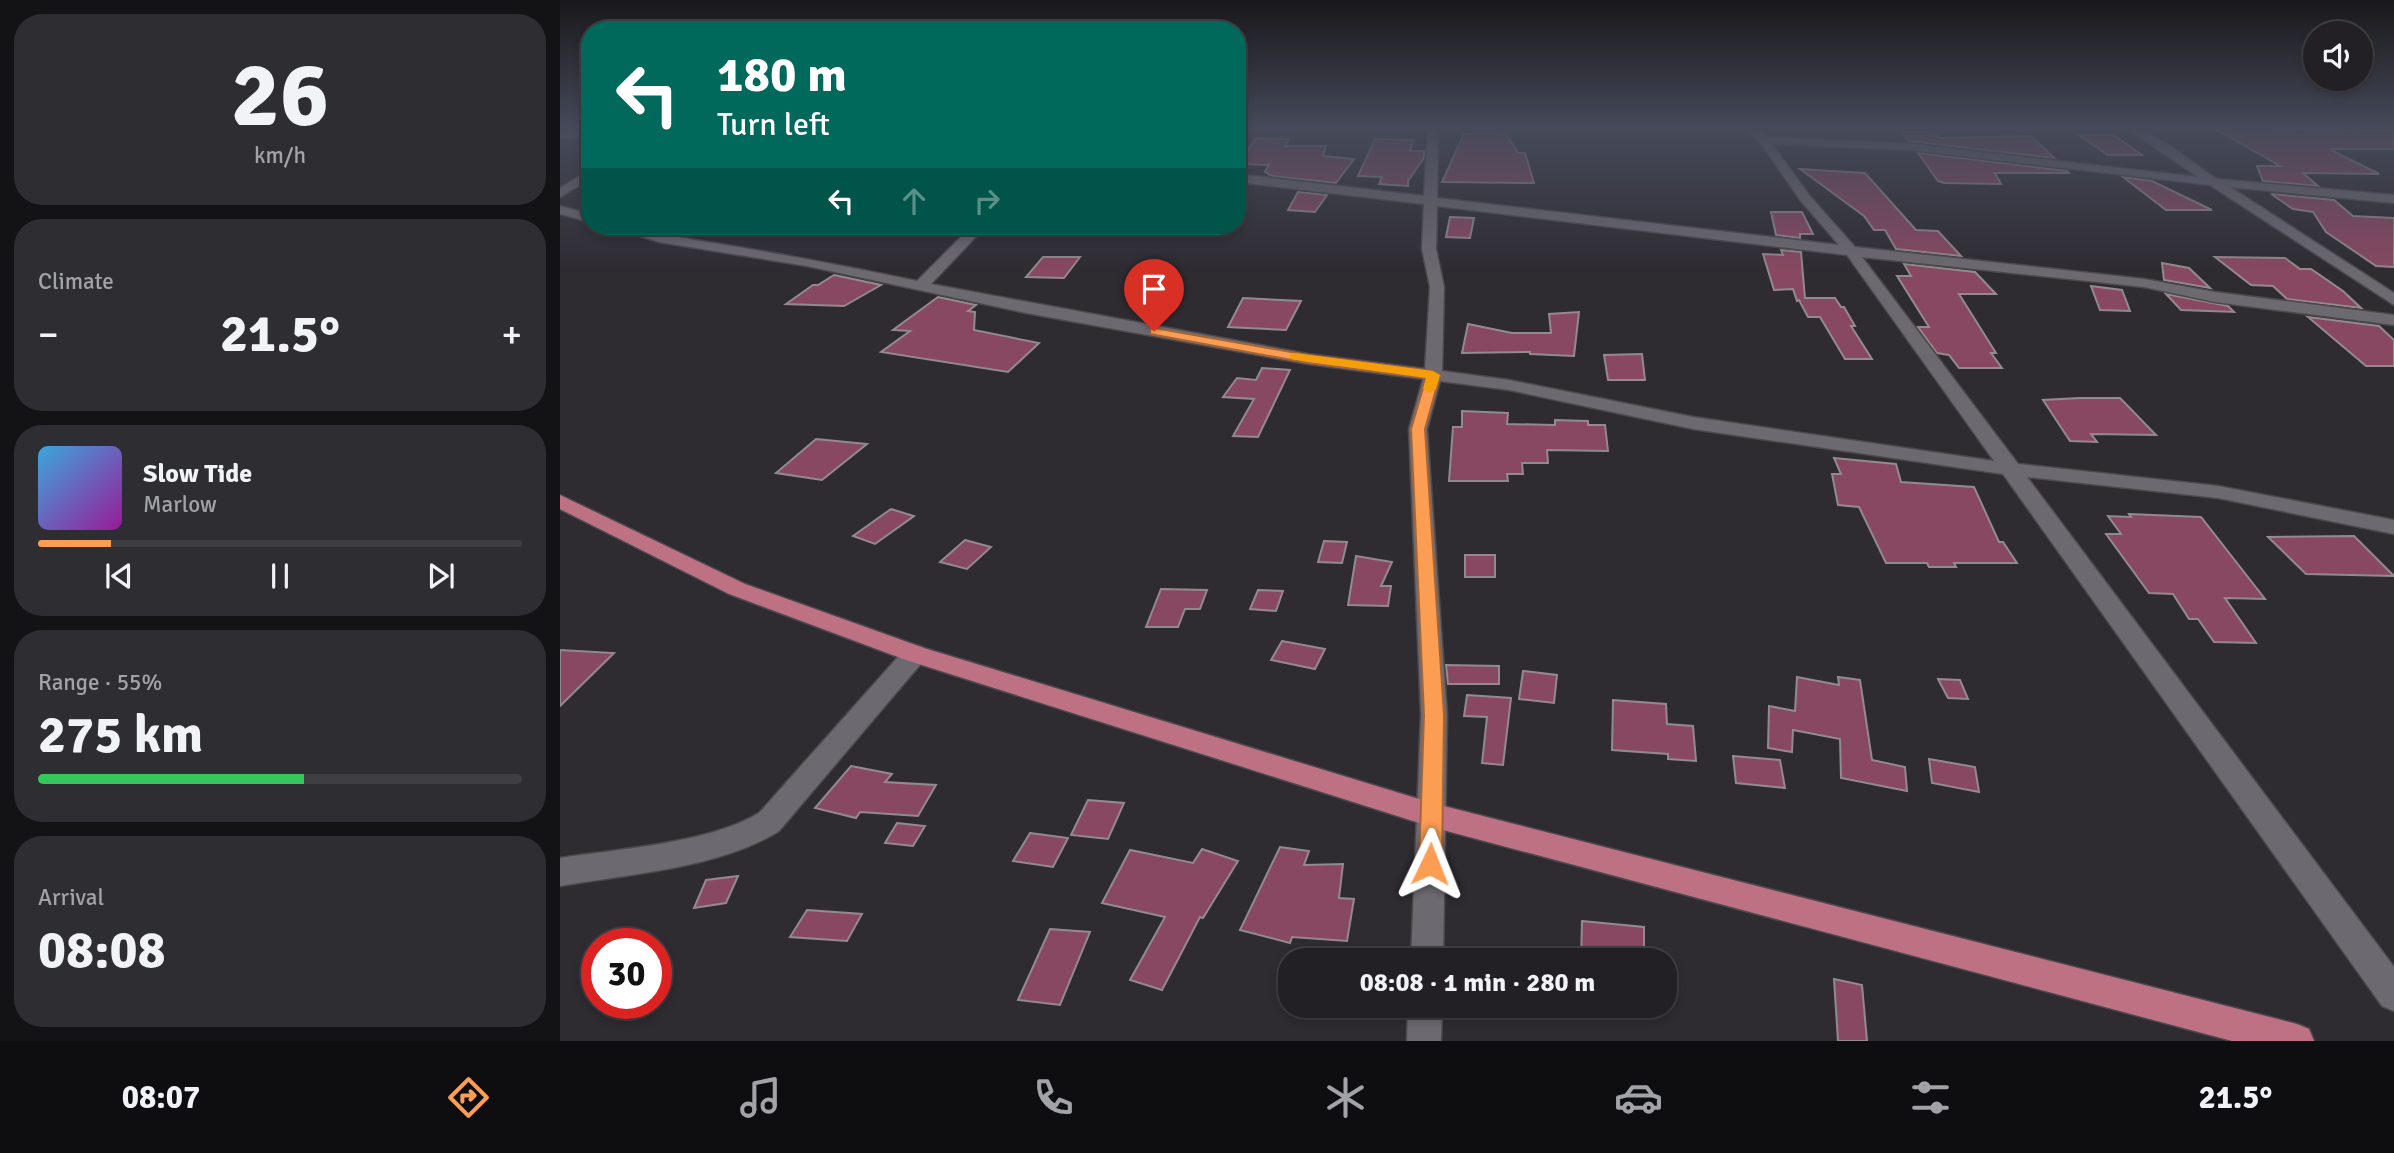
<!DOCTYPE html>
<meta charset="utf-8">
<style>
:root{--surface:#222025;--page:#2e2d32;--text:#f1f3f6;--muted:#a2a3a7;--line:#3f3e42;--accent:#fc9d54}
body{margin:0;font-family:Signika,sans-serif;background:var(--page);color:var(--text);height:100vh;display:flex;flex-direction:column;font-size:26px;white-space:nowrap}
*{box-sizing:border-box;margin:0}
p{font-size:23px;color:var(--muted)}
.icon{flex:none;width:38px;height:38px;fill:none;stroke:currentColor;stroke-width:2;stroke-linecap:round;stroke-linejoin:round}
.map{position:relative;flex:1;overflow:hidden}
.side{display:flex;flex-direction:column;gap:14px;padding:14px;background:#131214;width:560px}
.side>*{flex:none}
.top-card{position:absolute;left:21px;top:21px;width:665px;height:214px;border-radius:28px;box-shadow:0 4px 10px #0003,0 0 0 2px var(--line);background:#00695c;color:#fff;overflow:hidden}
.buttons{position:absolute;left:1743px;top:21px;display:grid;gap:14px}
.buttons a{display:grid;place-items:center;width:70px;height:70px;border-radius:50%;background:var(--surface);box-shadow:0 4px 10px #0003,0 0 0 2px var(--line);font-size:35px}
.speed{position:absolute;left:21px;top:928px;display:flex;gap:14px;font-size:35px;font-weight:700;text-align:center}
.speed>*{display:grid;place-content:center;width:91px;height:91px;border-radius:50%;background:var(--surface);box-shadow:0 4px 10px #0003,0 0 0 2px var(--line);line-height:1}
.speed .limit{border:10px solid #d22;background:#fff;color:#111}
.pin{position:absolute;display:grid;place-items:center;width:60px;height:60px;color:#fff;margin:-72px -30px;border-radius:50% 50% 50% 0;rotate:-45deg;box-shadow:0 0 7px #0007}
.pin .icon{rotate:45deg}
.me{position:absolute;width:77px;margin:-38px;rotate:2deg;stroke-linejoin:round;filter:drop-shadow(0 0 5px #0008)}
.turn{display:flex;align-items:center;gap:24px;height:147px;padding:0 21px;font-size:32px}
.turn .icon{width:91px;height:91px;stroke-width:2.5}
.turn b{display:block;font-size:49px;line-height:60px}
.lanes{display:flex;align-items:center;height:66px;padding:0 21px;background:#0003;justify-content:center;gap:35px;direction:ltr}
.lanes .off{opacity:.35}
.big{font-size:52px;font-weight:800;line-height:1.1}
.side .widget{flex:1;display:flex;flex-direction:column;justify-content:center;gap:10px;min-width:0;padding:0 24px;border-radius:28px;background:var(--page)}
.side .dial{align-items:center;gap:0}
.dial b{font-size:91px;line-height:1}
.song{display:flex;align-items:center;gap:21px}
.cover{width:84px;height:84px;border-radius:10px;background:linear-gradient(135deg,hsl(200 70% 55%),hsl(300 70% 35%))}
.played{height:7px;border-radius:4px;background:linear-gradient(90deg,var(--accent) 15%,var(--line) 15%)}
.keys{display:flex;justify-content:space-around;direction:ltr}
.heat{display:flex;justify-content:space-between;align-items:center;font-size:38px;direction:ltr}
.charge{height:10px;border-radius:5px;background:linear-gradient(90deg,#34c759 55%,var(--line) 0)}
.trip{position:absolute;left:718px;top:948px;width:399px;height:70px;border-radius:28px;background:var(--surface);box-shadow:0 4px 10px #0003,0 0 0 2px var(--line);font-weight:800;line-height:70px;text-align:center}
.tab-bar{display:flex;height:112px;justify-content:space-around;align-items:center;background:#0e0d0f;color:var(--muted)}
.tab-bar .icon{width:49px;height:49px}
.tab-bar .on{color:var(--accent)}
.tab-bar b{font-size:32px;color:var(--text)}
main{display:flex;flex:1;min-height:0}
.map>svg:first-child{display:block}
</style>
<main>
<section class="side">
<div class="widget dial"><b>26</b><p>km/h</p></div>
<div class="widget"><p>Climate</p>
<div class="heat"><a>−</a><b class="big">21.5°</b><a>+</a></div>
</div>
<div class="widget">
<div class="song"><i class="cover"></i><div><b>Slow Tide</b><p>Marlow</p></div></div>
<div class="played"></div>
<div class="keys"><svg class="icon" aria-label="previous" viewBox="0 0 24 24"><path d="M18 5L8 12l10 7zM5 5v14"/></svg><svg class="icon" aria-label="pause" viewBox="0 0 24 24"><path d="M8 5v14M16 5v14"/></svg><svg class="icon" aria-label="next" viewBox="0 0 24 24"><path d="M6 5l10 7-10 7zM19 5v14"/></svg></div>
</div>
<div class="widget"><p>Range · 55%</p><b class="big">275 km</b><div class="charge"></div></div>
<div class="widget"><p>Arrival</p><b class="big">08:08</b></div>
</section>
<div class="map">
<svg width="1834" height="1041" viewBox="0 0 1834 1041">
<rect width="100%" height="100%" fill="#2e2b31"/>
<g fill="#894862" stroke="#928a8c" stroke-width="2">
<polygon points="1652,127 1834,131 1834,149 1769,149 1819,174 1743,173 1758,186 1703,181 1697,166 1720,166"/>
<polygon points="945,132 958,153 965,153 974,183 882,182 904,134"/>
<polygon points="1342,132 1373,132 1380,138 1471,136 1494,158 1349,141"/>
<polygon points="1519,135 1554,135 1582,155 1548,155"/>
<polygon points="695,138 729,139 725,146 766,146 763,156 794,159 776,183 712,176 705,172 709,165 680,164"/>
<polygon points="815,139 853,140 850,151 864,151 864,158 848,181 848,186 819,184 822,177 798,176"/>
<polygon points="1358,153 1507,171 1509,173 1435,173 1441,184 1384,183 1378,181"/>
<polygon points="1240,169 1305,173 1356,230 1378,231 1401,256 1336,249 1325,230 1314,230 1304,216"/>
<polygon points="1563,177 1592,181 1652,210 1606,210"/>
<polygon points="738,192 767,195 755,212 728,210"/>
<polygon points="1711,194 1774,200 1793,216 1834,218 1834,267 1816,266 1766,232 1753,212 1733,209"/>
<polygon points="1211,212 1242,212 1253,234 1240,234 1240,238 1216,235"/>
<polygon points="890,217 914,218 910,238 886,237"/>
<polygon points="1221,250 1241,252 1245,298 1275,298 1281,307 1284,307 1295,326 1291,326 1312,359 1285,359 1260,317 1248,317 1239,300 1237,301 1233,289 1214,290 1203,254 1223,255"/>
<polygon points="483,257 520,257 504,278 466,277"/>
<polygon points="1655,257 1725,258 1740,269 1751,269 1783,291 1801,308 1727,299 1713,286 1691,285"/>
<polygon points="1602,263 1629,268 1650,288 1604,280"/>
<polygon points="1344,264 1415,272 1436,294 1399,294 1436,353 1431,353 1442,368 1399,368 1389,355 1377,353 1358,327 1369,327 1337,276 1351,276"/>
<polygon points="274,275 321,285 284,306 226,304 253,285 258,285"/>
<polygon points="1531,286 1562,290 1570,311 1540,310"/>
<polygon points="1606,294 1668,306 1674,312 1621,310"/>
<polygon points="378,297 416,305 408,311 415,312 414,330 479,343 448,372 321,352 350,331 333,330"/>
<polygon points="683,298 741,301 726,330 668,327"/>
<polygon points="1019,312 1014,356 970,354 970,352 902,353 908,324 952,333 991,333 989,314"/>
<polygon points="1748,317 1819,326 1834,340 1834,366 1806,366"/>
<polygon points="1082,354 1085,380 1048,380 1044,355"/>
<polygon points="702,368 730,370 698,437 673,436 694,399 663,397 677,378 696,380"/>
<polygon points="1520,398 1560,398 1596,435 1531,434 1537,442 1510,441 1483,400"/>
<polygon points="902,411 948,413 947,424 995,425 995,420 1028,421 1028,425 1045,425 1048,451 987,450 988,463 962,463 963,474 947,474 948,481 889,481 893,427 902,427"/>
<polygon points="256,439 307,444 262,480 216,473"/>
<polygon points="1274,458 1336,464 1341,482 1414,487 1439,542 1443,542 1457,563 1394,563 1396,567 1369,567 1367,563 1326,563 1299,507 1278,505 1272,474 1281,474"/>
<polygon points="331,509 354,516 315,544 293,536"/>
<polygon points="1569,514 1641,517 1705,599 1665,598 1696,643 1654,642 1638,619 1629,619 1613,594 1589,593 1546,534 1561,534 1548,516 1571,517"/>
<polygon points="1794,536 1834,576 1746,574 1708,537"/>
<polygon points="405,540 431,547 407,569 380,562"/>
<polygon points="764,541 787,542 782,563 758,562"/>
<rect x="905" y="555" width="30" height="22"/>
<polygon points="796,556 832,562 821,586 831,586 828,606 788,605"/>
<polygon points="601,589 647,590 640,609 625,609 618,627 586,627"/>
<polygon points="698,590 723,591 716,611 690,609"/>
<polygon points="722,641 765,649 755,669 711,660"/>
<polygon points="0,650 54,653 0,706"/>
<polygon points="886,665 939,666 939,684 888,684"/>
<polygon points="963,671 997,675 994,703 959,699"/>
<polygon points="1237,677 1279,685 1278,677 1300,680 1312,760 1345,767 1347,791 1281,778 1280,739 1233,730 1232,752 1208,748 1209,706 1235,711"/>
<polygon points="1378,679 1400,680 1408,699 1388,698"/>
<polygon points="907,695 951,698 943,765 922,763 927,717 904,716"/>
<polygon points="1053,700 1106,704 1107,724 1133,726 1136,761 1108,759 1108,754 1052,750"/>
<polygon points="1173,756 1220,760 1225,788 1176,783"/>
<polygon points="1369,759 1415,767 1419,792 1372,783"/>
<polygon points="291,766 332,774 325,782 376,785 358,816 300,812 296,818 255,808"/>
<polygon points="528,800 564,803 548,839 511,835"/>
<polygon points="337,823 365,826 353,846 325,843"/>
<polygon points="470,833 508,838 493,867 453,861"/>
<polygon points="720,847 749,851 744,865 783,864 779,898 794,899 787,941 732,937 730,943 680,930"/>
<polygon points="642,849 678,861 643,918 640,917 602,990 570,980 605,917 542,903 570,850 633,863"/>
<polygon points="178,876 166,903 134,908 146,880"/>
<polygon points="247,910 302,914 287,941 230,937"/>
<polygon points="1022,921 1084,927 1084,961 1021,960"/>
<polygon points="490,929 530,932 500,1005 458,1000"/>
<polygon points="1274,979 1302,985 1307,1041 1278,1041"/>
</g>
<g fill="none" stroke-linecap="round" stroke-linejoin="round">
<defs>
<g id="street">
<path d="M 868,127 L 878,127 L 877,198 L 1279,245 L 1241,201 L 1200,142 L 1184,127 L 1196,127 L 1207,137 L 1351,144 L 1638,177 L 1565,127 L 1578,127 L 1612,147 L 1656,179 L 1834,195 L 1834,203 L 1670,187 L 1834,293 L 1834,305 L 1650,185 L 1351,150 L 1212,144 L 1249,195 L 1295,247 L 1584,279 L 1655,292 L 1834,315 L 1834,325 L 1655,302 L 1584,287 L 1302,257 L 1458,464 L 1658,486 L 1834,520 L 1834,534 L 1658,498 L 1467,477 L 1834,967 L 1834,1011 L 1822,1006 L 1443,474 L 1133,429 L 949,390 L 880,381 L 867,429 L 887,714 L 883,961 L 851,961 L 861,714 L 849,429 L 863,379 L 748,364 L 466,313 L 247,266 L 99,242 L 49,226 C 76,225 102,234 129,239 C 205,251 281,265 357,281 L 412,226 L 426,226 L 371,284 L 748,354 L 865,369 L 870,287 L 862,249 L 864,204 L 677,182 L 677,174 L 864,196 ZM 877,206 L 1287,255 L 1434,461 L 1133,417 L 949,380 L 882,371 L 884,287 L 876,249 Z"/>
<rect x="0" y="132" width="30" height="6"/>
<polygon points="30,170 30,179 0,197 0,188"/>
<polygon points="0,206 30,214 30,222 0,214"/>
<path d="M 355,645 L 364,648 L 367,654 L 364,660 L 219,831 C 160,868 69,874 0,886 L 0,858 C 58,849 150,843 199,813 L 346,648 Z"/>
<polygon points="848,1006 882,1006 881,1041 847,1041"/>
</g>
<polygon id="primary" points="0,495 185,584 364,648 872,803 1737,1024 1749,1029 1754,1041 1672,1041 872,827 346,660 169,594 0,509"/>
</defs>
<use href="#street" stroke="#4c494e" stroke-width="3"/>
<use href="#primary" stroke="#4c494e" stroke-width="3"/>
<use href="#street" fill="#6d6970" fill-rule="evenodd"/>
<use href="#primary" fill="#bf7184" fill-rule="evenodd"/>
</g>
<linearGradient id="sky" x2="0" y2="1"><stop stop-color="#19181b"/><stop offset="0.47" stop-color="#464a5a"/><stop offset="1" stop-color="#464a5a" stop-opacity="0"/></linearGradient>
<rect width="1834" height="273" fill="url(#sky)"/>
<polygon fill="#fc9d54" stroke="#a46637" stroke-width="2" points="594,328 748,355 873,371 880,375 865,429 884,715 882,864 878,871 870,874 862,871 859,864 864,715 851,429 866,378 748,363 590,334 590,329"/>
<polygon fill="#f59e0b" points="735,353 873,371 880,375 876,389 869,393 863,389 866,378 730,359 730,354"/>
</svg>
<div class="buttons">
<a><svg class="icon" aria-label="sound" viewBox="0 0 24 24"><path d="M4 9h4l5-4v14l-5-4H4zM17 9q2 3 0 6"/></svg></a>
</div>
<div class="speed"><div class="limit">30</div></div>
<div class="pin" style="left:594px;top:331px;background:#d93025"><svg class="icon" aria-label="arrive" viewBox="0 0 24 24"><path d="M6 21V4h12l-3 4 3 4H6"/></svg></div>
<svg class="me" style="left:870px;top:864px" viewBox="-20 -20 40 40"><path d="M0-17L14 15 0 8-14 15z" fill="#fc9d54" stroke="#fff" stroke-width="4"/></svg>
<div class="trip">08:08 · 1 min · 280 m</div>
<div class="top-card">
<div class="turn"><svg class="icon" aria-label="left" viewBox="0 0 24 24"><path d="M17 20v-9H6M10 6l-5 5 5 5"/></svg><div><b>180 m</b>Turn left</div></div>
<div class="lanes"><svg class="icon" aria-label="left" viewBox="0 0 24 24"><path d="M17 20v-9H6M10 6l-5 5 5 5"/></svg><svg class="icon off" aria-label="ahead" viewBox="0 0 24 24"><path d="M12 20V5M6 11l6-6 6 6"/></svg><svg class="icon off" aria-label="right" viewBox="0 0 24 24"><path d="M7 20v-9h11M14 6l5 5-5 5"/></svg></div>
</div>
</div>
</main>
<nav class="tab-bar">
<b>08:07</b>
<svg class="icon on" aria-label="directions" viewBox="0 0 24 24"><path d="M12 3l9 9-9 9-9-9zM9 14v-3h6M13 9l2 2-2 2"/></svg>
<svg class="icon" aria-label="music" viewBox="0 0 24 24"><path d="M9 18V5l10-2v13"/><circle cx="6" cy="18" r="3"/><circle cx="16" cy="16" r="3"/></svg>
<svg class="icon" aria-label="phone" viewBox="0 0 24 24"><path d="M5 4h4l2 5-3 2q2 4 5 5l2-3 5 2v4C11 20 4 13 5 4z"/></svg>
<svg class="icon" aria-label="climate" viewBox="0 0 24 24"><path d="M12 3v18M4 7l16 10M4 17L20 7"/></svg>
<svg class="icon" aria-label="car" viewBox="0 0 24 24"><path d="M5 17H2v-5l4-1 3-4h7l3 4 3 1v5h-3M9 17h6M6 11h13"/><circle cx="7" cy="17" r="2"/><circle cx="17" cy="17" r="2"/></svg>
<svg class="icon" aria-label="filters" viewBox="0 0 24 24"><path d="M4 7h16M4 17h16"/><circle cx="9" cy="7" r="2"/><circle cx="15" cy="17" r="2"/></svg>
<b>21.5°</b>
</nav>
